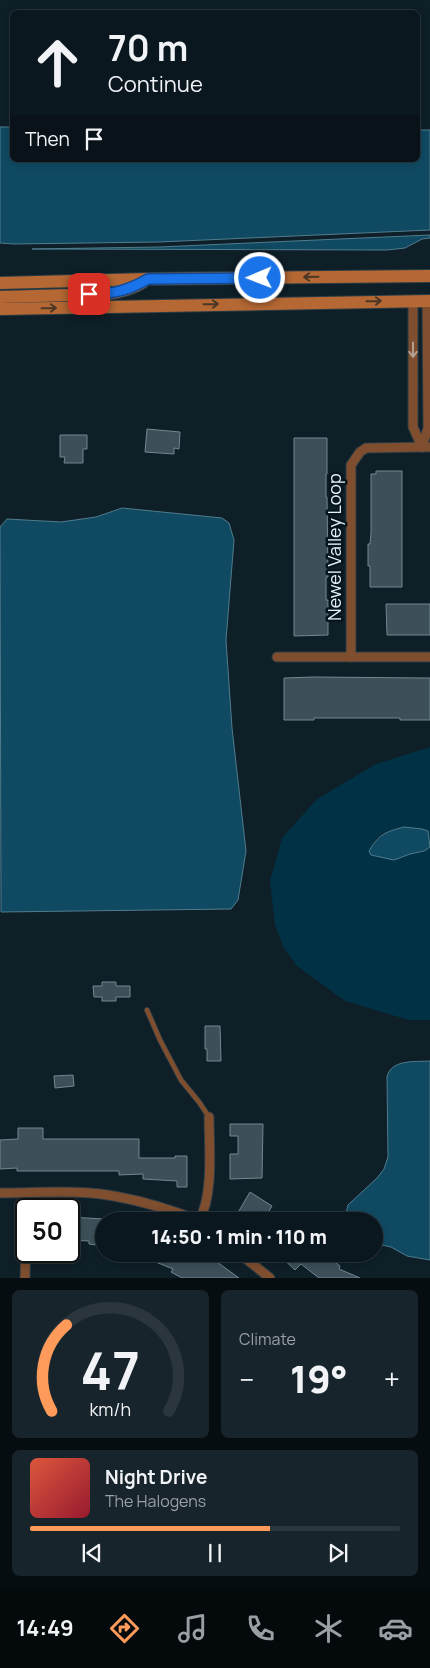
<!DOCTYPE html>
<meta charset="utf-8">
<style>
:root{--surface:#0a171e;--page:#18242b;--text:#f1f3f6;--muted:#999fa4;--line:#2a363c;--accent:#ff9b5a}
body{margin:0;font-family:Manrope,sans-serif;background:var(--page);color:var(--text);height:100vh;display:flex;flex-direction:column;font-size:19px;white-space:nowrap}
*{box-sizing:border-box;margin:0}
p{font-size:16px;color:var(--muted)}
.icon{flex:none;width:28px;height:28px;fill:none;stroke:currentColor;stroke-width:2;stroke-linecap:round;stroke-linejoin:round}
.map{position:relative;height:1278px;overflow:hidden}
.drawer{display:flex;flex-direction:column;gap:12px;padding:12px;background:#060d10;flex:1}
.drawer>*{flex:none}
.guide{position:absolute;left:10px;top:10px;width:410px;height:152px;border-radius:8px;box-shadow:0 2px 8px #0003,0 0 0 1px var(--line);background:#0a171e;color:var(--text);overflow:hidden}
.speed{position:absolute;left:15px;top:1198px;display:flex;gap:10px;font-size:25px;font-weight:700;text-align:center}
.speed>*{display:grid;place-content:center;width:65px;height:65px;border-radius:50%;background:var(--surface);box-shadow:0 2px 8px #0003,0 0 0 1px var(--line);line-height:1}
.speed .limit{border:2px solid #111;border-radius:8px;background:#fff;color:#111}
.pin{position:absolute;display:grid;place-items:center;width:42px;height:42px;color:#fff;margin:-21px;border-radius:10px;box-shadow:0 2px 8px #0006}
.me{position:absolute;width:55px;margin:-28px;rotate:269deg;stroke-linejoin:round;filter:drop-shadow(0 0 4px #0008)}
.turn{display:flex;align-items:center;gap:18px;height:105px;padding:0 15px;font-size:22px}
.turn .icon{width:65px;height:65px;stroke-width:2.5}
.turn b{display:block;font-size:35px;line-height:42px}
.then{display:flex;align-items:center;height:48px;padding:0 15px;background:#0003;gap:10px;font-size:19px}
.big{font-size:38px;font-weight:800;line-height:1.1}
.drawer .widget{flex:1;display:flex;flex-direction:column;justify-content:center;gap:8px;min-width:0;padding:0 18px;border-radius:8px;background:var(--page)}
.drawer .dial{align-items:center;gap:0}
.dial svg{height:130px;overflow:visible;fill:none;stroke:var(--line);stroke-width:7;stroke-linecap:round;text-anchor:middle}
.dial text{fill:var(--text);stroke:none}
.song{display:flex;align-items:center;gap:15px}
.cover{width:60px;height:60px;border-radius:8px;background:linear-gradient(135deg,hsl(10 70% 55%),hsl(350 70% 35%))}
.played{height:5px;border-radius:2px;background:linear-gradient(90deg,var(--accent) 65%,var(--line) 65%)}
.keys{display:flex;justify-content:space-around;direction:ltr}
.heat{display:flex;justify-content:space-between;align-items:center;font-size:28px;direction:ltr}
.drawer .tiles{flex:1;display:grid;gap:12px;grid-template-columns:1fr 1fr}
.widget:last-child{grid-column:span 2}
.trip{position:absolute;left:95px;top:1212px;width:288px;height:50px;border-radius:25px;background:var(--surface);box-shadow:0 2px 8px #0003,0 0 0 1px var(--line);font-weight:800;line-height:50px;text-align:center}
.tabs{display:flex;height:80px;justify-content:space-around;align-items:center;background:#04090c;color:var(--muted)}
.tabs .icon{width:35px;height:35px}
.tabs .current{color:var(--accent)}
.tabs b{font-size:22px;color:var(--text)}
.map>svg:first-child{display:block}
</style>
<div class="map">
<svg width="430" height="1278" viewBox="0 0 430 1278">
<rect width="100%" height="100%" fill="#0e1f28"/>
<path fill="#013144" d="M 430,747 L 430,841 L 428,831 C 412,825 387,826 375,840 C 373,843 371,847 369,851 L 394,860 L 410,854 L 424,851 L 430,847 L 430,1020 L 409,1020 L 345,1001 L 297,966 L 284,948 L 275,925 L 270,881 L 282,838 L 317,799 L 376,764 Z"/>
<g fill="#104a62" stroke="#507c8e">
<polygon points="0,127 12,127 12,160 418,160 418,130 430,130 430,230 159,242 13,244 0,243"/>
<polygon points="430,235 430,238 422,239 405,248 387,250 32,249 159,247"/>
<polygon points="122,508 222,518 229,523 234,540 226,640 232,728 246,851 238,900 231,909 1,912 0,527 7,519 61,522 96,517"/>
<path d="M 404,827 L 422,829 L 428,831 L 430,847 L 424,851 L 410,854 L 394,860 L 371,855 L 369,851 C 379,834 385,832 404,827 Z"/>
<path d="M 430,1061 L 430,1260 L 407,1256 L 391,1247 L 377,1244 L 374,1241 L 374,1221 L 347,1221 L 346,1213 L 348,1205 L 377,1178 L 384,1169 L 388,1157 L 387,1077 C 391,1059 415,1062 430,1061 Z"/>
</g>
<g fill="#3d505a" stroke="#728792">
<polygon points="147,429 180,432 179,449 174,448 174,454 145,452"/>
<polygon points="60,435 87,435 87,449 83,449 83,463 64,463 65,457 60,457"/>
<polygon points="294,438 327,438 327,474 326,474 326,497 327,497 328,577 326,577 326,600 328,600 328,635 294,636"/>
<polygon points="376,471 402,471 402,587 370,587 370,566 368,566 368,544 370,544 371,533 371,474 376,474"/>
<polygon points="386,604 430,604 430,635 387,635"/>
<polygon points="313,677 430,678 430,720 400,720 400,718 314,718 314,720 284,720 284,678"/>
<polygon points="102,982 116,982 116,986 130,986 130,997 116,997 116,1001 102,1001 102,997 94,997 93,986 102,986"/>
<polygon points="205,1026 220,1026 221,1061 207,1061 207,1049 205,1049"/>
<polygon points="73,1075 74,1086 55,1088 54,1076"/>
<polygon points="230,1124 263,1124 262,1178 230,1179 230,1154 238,1154 238,1136 230,1136"/>
<polygon points="18,1128 43,1128 43,1139 139,1139 139,1158 175,1158 175,1156 187,1156 187,1187 177,1187 177,1181 143,1179 143,1174 119,1175 119,1171 17,1171 17,1168 0,1169 0,1140 18,1139"/>
<polygon points="250,1192 272,1206 263,1221 253,1221 248,1218 246,1221 233,1221"/>
<polygon points="69,1217 104,1219 104,1246 89,1244 89,1241 69,1240"/>
<polygon points="136,1254 206,1254 239,1278 182,1278 171,1272 173,1269"/>
<polygon points="278,1254 325,1254 340,1266 339,1269 360,1278 319,1278 301,1264 295,1270"/>
</g>
<g fill="none" stroke-linecap="round" stroke-linejoin="round">
<defs>
<polyline id="lane" points="147,1010 160,1040 181,1080 199,1102 209,1117"/>
<g id="street">
<polyline points="413,301 413,427 422,447"/>
<polyline points="422,447 428,428 427,301"/>
<polyline points="277,657 430,657"/>
<polyline points="351,657 351,465 360,452 366,448 430,447"/>
<path d="M 0,1193 C 39,1193 81,1189 119,1197 C 146,1202 174,1211 200,1221"/>
<polyline points="27,1209 27,1193"/>
<path d="M 199,1221 C 214,1194 209,1147 209,1117"/>
<polyline points="240,1254 270,1278"/>
<polyline points="25,1278 26,1234"/>
</g>
<g id="secondary">
<polyline points="0,283 148,279 430,276"/>
<path d="M 0,297 L 106,294 C 120,292 132,289 143,282"/>
<polyline points="0,309 430,301"/>
</g>
</defs>
<use href="#lane" stroke="#2c3c45" stroke-width="6"/>
<use href="#street" stroke="#2c3c45" stroke-width="11"/>
<use href="#secondary" stroke="#2c3c45" stroke-width="14"/>
<use href="#lane" stroke="#7e4e2f" stroke-width="4.5"/>
<use href="#street" stroke="#7e4e2f" stroke-width="9"/>
<use href="#secondary" stroke="#b56833" stroke-width="12"/>
</g>
<defs><path id="oneway-shaft" d="M-6 0H5M1.5-3L5.5 0L1.5 3" fill="none" stroke-width="1.6" stroke-linecap="round" stroke-linejoin="round" transform="scale(1.25)"/></defs>
<g stroke="#4b3726">
<use href="#oneway-shaft" transform="translate(311 277) rotate(179)"/>
<use href="#oneway-shaft" transform="translate(374 301) rotate(-1)"/>
<use href="#oneway-shaft" transform="translate(211 304) rotate(-1)"/>
<use href="#oneway-shaft" transform="translate(49 308) rotate(-1)"/>
</g>
<use stroke="#b29f92" href="#oneway-shaft" transform="translate(413 350) rotate(90)"/>
<g fill="none" stroke-linecap="round" stroke-linejoin="round">
<defs>
<path id="route" d="M 89,294 C 113,294 127,291 148,279 L 260,278"/>
</defs>
<use href="#route" stroke="#114b97" stroke-width="12"/>
<use href="#route" stroke="#1a73e8" stroke-width="9"/>
</g>
<g text-anchor="middle" stroke-width="5" stroke-linejoin="round" paint-order="stroke">
<g font-size="18" fill="#e5f0f6" stroke="#05161e">
<text transform="translate(335 547) rotate(-90)" y="6">Newel Valley Loop</text>
</g>
</g>
</svg>
<div class="speed"><div class="limit">50</div></div>
<div class="pin" style="left:89px;top:294px;background:#d93025"><svg class="icon" aria-label="arrive" viewBox="0 0 24 24"><path d="M6 21V4h12l-3 4 3 4H6"/></svg></div>
<svg class="me" style="left:260px;top:278px" viewBox="-20 -20 40 40"><circle r="17" fill="#1a73e8" stroke="#fff" stroke-width="3"/><path d="M0-11L8 9 0 5-8 9z" fill="#fff"/></svg>
<div class="trip">14:50 · 1 min · 110 m</div>
<div class="guide">
<div class="turn"><svg class="icon" aria-label="ahead" viewBox="0 0 24 24"><path d="M12 20V5M6 11l6-6 6 6"/></svg><div><b>70 m</b>Continue</div></div>
<div class="then">Then<svg class="icon" aria-label="arrive" viewBox="0 0 24 24"><path d="M6 21V4h12l-3 4 3 4H6"/></svg></div>
</div>
</div>
<section class="drawer">
<div class="tiles">
<div class="widget dial"><svg viewBox="0 0 100 80">
<path d="M14 69A42 42 0 1 1 86 69"/>
<path d="M14 69A42 42 0 0 1 23 16" stroke="#ff9b5a"/>
<text x="50" y="56" font-size="32" font-weight="700">47</text>
<text x="50" y="72" font-size="11">km/h</text>
</svg></div>
<div class="widget"><p>Climate</p>
<div class="heat"><a>−</a><b class="big">19°</b><a>+</a></div>
</div>
<div class="widget">
<div class="song"><i class="cover"></i><div><b>Night Drive</b><p>The Halogens</p></div></div>
<div class="played"></div>
<div class="keys"><svg class="icon" aria-label="previous" viewBox="0 0 24 24"><path d="M18 5L8 12l10 7zM5 5v14"/></svg><svg class="icon" aria-label="pause" viewBox="0 0 24 24"><path d="M8 5v14M16 5v14"/></svg><svg class="icon" aria-label="next" viewBox="0 0 24 24"><path d="M6 5l10 7-10 7zM19 5v14"/></svg></div>
</div>
</div>
</section>
<nav class="tabs">
<b>14:49</b>
<svg class="icon current" aria-label="directions" viewBox="0 0 24 24"><path d="M12 3l9 9-9 9-9-9zM9 14v-3h6M13 9l2 2-2 2"/></svg>
<svg class="icon" aria-label="music" viewBox="0 0 24 24"><path d="M9 18V5l10-2v13"/><circle cx="6" cy="18" r="3"/><circle cx="16" cy="16" r="3"/></svg>
<svg class="icon" aria-label="phone" viewBox="0 0 24 24"><path d="M5 4h4l2 5-3 2q2 4 5 5l2-3 5 2v4C11 20 4 13 5 4z"/></svg>
<svg class="icon" aria-label="climate" viewBox="0 0 24 24"><path d="M12 3v18M4 7l16 10M4 17L20 7"/></svg>
<svg class="icon" aria-label="car" viewBox="0 0 24 24"><path d="M5 17H2v-5l4-1 3-4h7l3 4 3 1v5h-3M9 17h6M6 11h13"/><circle cx="7" cy="17" r="2"/><circle cx="17" cy="17" r="2"/></svg>
</nav>
